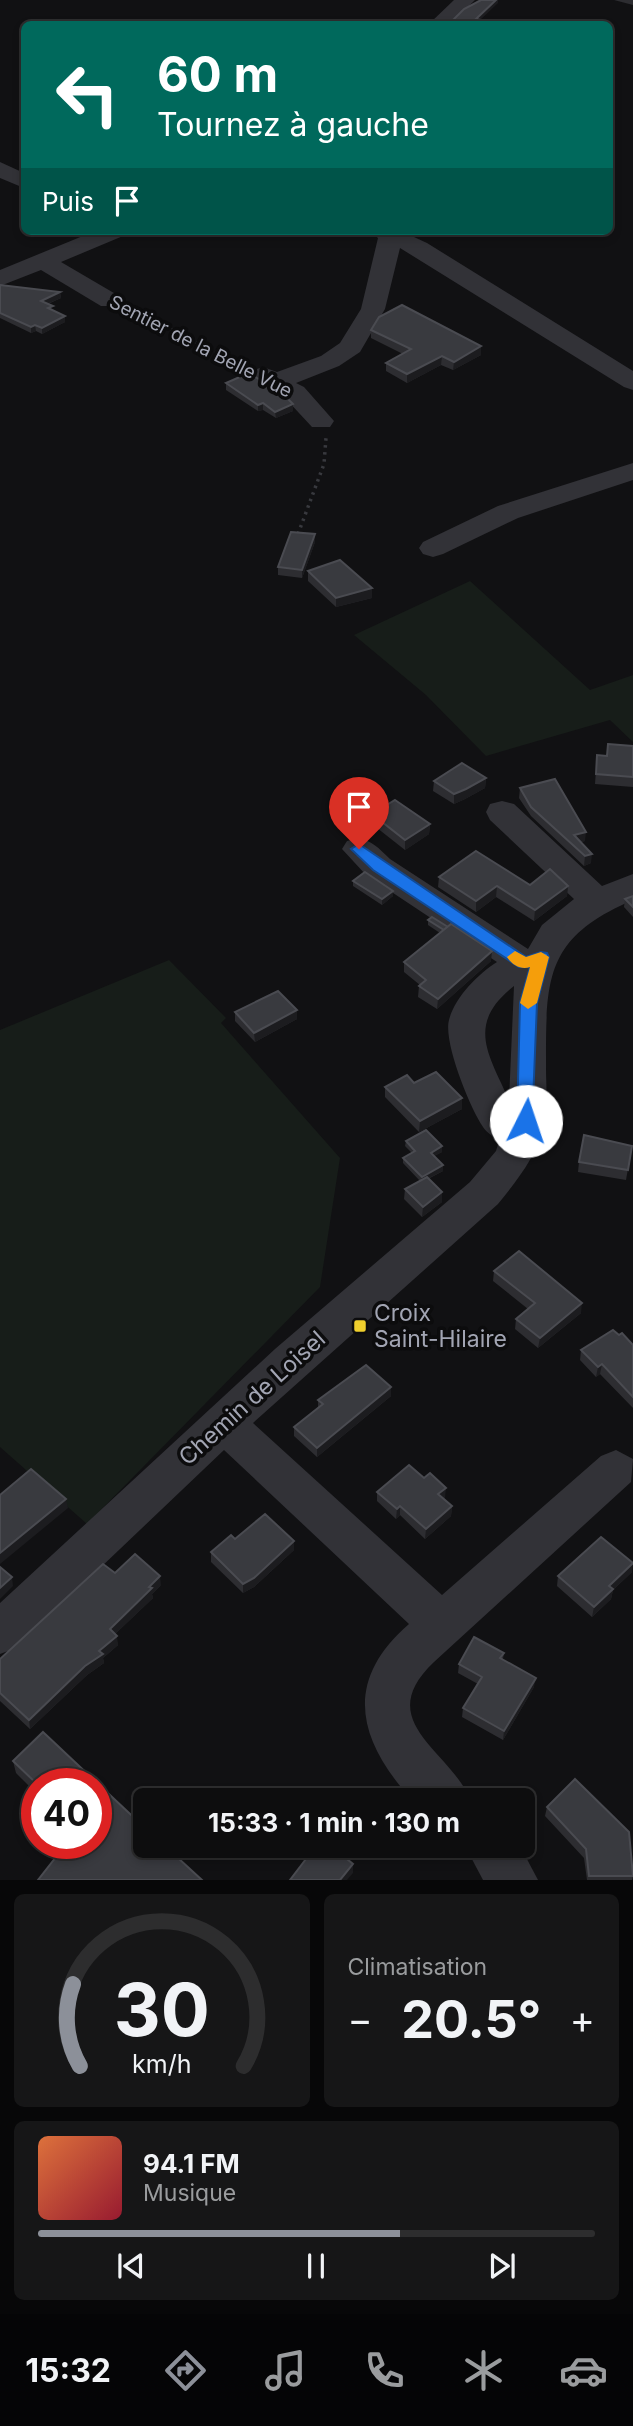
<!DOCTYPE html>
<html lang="fr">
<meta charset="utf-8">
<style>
:root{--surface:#0d0d0e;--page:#161617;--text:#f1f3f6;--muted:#9a9c9e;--line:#2d2d2e;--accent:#8c9099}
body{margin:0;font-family:Inter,sans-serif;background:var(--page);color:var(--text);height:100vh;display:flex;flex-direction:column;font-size:26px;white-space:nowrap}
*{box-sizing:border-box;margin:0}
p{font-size:23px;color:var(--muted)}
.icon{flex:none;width:38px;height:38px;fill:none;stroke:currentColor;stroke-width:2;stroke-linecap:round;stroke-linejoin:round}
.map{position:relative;height:1880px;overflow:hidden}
.side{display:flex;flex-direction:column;gap:14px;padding:14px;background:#070708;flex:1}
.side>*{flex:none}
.hud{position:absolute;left:21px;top:21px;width:592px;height:214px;border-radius:10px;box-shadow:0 4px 10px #0003,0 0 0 2px var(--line);background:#00695c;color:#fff;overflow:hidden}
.speed{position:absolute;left:21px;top:1768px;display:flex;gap:14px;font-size:35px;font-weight:700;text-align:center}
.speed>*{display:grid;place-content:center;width:91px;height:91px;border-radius:50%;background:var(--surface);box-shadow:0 4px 10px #0003,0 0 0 2px var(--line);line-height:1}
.speed .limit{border:10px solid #d22;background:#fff;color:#111}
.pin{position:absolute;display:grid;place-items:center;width:60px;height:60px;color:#fff;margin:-72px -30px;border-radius:50% 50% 50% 0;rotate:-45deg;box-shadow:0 0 7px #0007}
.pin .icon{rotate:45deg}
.me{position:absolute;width:77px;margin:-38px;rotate:4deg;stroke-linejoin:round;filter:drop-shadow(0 0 5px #0008)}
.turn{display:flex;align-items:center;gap:24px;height:147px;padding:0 21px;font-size:32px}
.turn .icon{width:91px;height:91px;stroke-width:2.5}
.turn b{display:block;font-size:49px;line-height:60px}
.then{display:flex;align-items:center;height:66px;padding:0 21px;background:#0003;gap:14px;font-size:26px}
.big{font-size:52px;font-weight:700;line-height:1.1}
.side .tile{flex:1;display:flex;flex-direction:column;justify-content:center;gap:10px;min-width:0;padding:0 24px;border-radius:10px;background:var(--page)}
.side .dial{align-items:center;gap:0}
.dial svg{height:182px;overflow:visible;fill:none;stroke:var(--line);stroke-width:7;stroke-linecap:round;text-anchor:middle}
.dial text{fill:var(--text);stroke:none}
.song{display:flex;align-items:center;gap:21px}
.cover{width:84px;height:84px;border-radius:10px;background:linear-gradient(135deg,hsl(20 70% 55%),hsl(350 70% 35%))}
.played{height:7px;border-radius:4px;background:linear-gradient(90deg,var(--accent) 65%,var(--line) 65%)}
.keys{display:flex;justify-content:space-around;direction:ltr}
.heat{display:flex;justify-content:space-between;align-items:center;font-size:38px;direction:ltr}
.side .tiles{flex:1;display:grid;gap:14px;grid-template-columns:1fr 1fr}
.tile:last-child{grid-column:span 2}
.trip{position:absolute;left:133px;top:1788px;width:402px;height:70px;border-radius:10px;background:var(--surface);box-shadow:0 4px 10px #0003,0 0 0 2px var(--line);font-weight:700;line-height:70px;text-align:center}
.tab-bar{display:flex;height:112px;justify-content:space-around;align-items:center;background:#050506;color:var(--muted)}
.tab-bar .icon{width:49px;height:49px}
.tab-bar .current{color:var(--accent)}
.tab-bar b{font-size:32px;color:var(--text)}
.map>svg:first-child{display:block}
</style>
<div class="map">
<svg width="633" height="1880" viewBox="0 0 633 1880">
<rect width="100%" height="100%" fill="#111113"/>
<g fill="#171d19">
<polygon points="470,581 590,690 633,675 633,742 610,720 486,756 426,695 354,635"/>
<polygon points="169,960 226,1018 221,1023 340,1158 320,1287 87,1524 0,1447 0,1030"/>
</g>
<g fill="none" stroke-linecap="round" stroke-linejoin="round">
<polyline stroke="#38393e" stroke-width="2.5" stroke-dasharray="2.5 3.5" stroke-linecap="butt" points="129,309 149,319"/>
<g stroke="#38393e" stroke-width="3.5" stroke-dasharray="2.5 4.5" stroke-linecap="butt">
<polyline points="146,317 243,366"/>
<polyline points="298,534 324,464 326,438"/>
</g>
<g fill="#323237" fill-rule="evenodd">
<polygon points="454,0 475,0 450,24 429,24"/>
<polygon points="0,162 24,173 24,188 0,178"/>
<polygon points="95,231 127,231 123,236 61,262 119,296 122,301 119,306 101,306 41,270 0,286 0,270"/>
<polygon points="370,231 401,231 427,243 633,371 633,390 624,387 400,248 385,309 360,352 339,366 296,383 304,387 334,421 330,427 312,427 286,399 254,380 250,375 254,370 263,367 277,372 321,356 340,343 361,309 378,238"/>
<polygon points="633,463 633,480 518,518 443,554 433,557 423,554 419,548 423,542 498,506"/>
<path d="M 502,801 L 514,804 L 602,886 L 633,874 L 633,900 C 544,938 546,979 546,1068 C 546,1085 548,1105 545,1122 C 538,1154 519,1178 498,1204 L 253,1423 L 442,1595 L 601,1456 L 616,1450 L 633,1459 L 631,1482 L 434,1662 C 371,1722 450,1749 471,1801 L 413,1801 C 358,1741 342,1682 409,1624 L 224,1450 L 16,1648 L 0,1654 L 0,1603 L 275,1349 L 470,1182 L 496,1151 L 499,1141 C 494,1137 487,1133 483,1127 C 470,1108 443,1042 449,1020 C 455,997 478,974 497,962 L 366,875 L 342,849 L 347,841 C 368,835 376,846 390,859 L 528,949 L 542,925 L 574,899 L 490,820 L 486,812 L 490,804 ZM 514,986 L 509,1100 C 488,1053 466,1024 514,986 Z"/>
<polygon points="465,1846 520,1846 538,1880 483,1880"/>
</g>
</g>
<g fill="#2d2d31">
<polygon points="614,0 633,0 633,5"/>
<polygon points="0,285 60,292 61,298 48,304 53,311 65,316 65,322 42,334 36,331 31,333 0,318"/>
<polygon points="371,330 481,346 481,355 453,370 441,365 407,383 386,371 386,363 403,354 371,338"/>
<polygon points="226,383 293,411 276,418 263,410 258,411 226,390"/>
<polygon points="315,542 302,578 278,575 278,567"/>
<polygon points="308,571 372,588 372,598 336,607 308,581"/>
<polygon points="608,744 633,746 633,787 595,784 597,755 607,756"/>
<polygon points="486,778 485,788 465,799 454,804 433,791 434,781"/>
<polygon points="520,788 585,841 581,842 591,863 584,866 531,816 519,798"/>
<polygon points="372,814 430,824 429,834 405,850 372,824"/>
<polygon points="439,877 530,885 568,886 567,896 534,921 496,897 476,912 438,887"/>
<polygon points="353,881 393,896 382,905 353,886"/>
<polygon points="633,896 633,917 624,907 625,899"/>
<polygon points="428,920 491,961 437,1009 418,997 419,986 420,985 404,972 404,962 440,933 428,925"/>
<polygon points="235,1012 297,1019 255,1042 235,1021"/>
<polygon points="414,1083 462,1098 462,1109 419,1132 385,1097 385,1087"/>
<polygon points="406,1141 442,1152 434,1156 443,1171 428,1179 442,1202 422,1217 404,1199 405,1189 420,1181 403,1163 403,1158 412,1153 405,1146"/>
<polygon points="632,1146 626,1180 578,1172 579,1162"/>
<polygon points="494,1271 581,1313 538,1348 515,1329 516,1319 528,1309 493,1281"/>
<polygon points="619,1335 633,1345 633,1408 600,1374 596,1377 580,1360 581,1350"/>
<polygon points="391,1387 391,1396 317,1457 294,1436 294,1427 318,1408 318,1400"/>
<polygon points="377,1492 445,1498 444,1499 452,1506 451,1516 425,1539 400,1515 396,1519 377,1501"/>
<polygon points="235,1539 294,1550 254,1587 243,1593 211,1562 211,1552"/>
<polygon points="632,1572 613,1590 611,1599 592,1617 557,1586 558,1576"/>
<polygon points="161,1585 152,1594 153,1598 115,1634 118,1645 103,1658 104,1663 87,1675 30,1729 0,1701 0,1659"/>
<polygon points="504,1653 503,1659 534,1687 503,1740 462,1717 463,1708 478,1684 458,1673 459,1664"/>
<polygon points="43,1732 145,1828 145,1846 165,1846 202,1880 38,1880 67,1843 96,1843 96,1783 37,1783 37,1794 16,1773 13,1761"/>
<polygon points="547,1807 633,1876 632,1880 587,1880 584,1858 545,1816"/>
</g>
<g fill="#1c1c1f">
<polygon points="496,0 498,0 498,3 476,24 476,19"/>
<polygon points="60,292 61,298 42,306 41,301"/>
<polygon points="65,316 65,322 42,334 42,328"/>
<polygon points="35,325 36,331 31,333 31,327"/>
<polygon points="481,346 481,355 453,370 454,362"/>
<polygon points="442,356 441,365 407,383 407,374"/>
<polygon points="263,403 263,410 258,411 258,405"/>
<polygon points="293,404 293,411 276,418 275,412"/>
<polygon points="315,534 315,542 302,578 302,570"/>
<polygon points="372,588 372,598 336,607 336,598"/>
<polygon points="486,778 485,788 465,799 454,804 454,794"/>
<polygon points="430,824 429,834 405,850 405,840"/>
<polygon points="586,832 585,841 574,844 574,835"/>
<polygon points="592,854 591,863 584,866 585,856"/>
<polygon points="497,886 496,897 476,912 476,901"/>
<polygon points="568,886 567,896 534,921 535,910"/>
<polygon points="393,891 393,896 382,905 382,899"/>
<polygon points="492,951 491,961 437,1009 438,999"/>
<polygon points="297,1010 297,1019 255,1042 254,1033"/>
<polygon points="462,1098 462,1109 419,1132 420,1121"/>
<polygon points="442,1146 442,1152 430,1158 431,1153"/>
<polygon points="443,1165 443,1171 421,1182 422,1177"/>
<polygon points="442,1192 442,1202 422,1217 423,1207"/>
<polygon points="582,1303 581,1313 538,1348 540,1338"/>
<polygon points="602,1364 600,1374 596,1377 598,1367"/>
<polygon points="391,1387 391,1396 317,1457 317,1448"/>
<polygon points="446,1488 445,1498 438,1504 438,1494"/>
<polygon points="66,1499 68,1508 0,1564 0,1553"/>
<polygon points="400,1506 400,1515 396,1519 397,1509"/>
<polygon points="452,1506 451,1516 425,1539 426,1529"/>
<polygon points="294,1541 294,1550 254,1587 243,1593 243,1584"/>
<polygon points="633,1563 632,1572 613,1590 611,1599 592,1617 594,1607 609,1586"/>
<polygon points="160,1576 161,1585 152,1594 153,1598 111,1638 110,1629"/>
<polygon points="12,1577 13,1586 0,1599 0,1588"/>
<polygon points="117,1636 118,1645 103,1658 104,1663 87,1675 30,1729 29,1720 99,1651"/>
<polygon points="536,1678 534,1687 503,1740 504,1731"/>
<polygon points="353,1864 353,1873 347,1880 340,1880"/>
</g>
<g fill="#393a3f" stroke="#4a4b51" stroke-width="2">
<polygon points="481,0 496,0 476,19 486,21 482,24 440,24 444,21 452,21 464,9"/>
<polygon points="0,285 60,292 41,301 53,306 48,308 65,316 42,328 35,325 31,327 0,313"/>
<polygon points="402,305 481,346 454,362 442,356 407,374 386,363 411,349 371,330 379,317"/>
<polygon points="249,373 284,395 293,404 275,412 263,403 258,405 226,383"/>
<polygon points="291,532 315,534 302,570 278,567"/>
<polygon points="340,560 372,588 336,598 308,571"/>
<polygon points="608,744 633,746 633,777 596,774 597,755 607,756"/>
<polygon points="462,763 486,778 466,789 454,794 434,781"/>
<polygon points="555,779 586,832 574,835 592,854 585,856 531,807 520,788"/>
<polygon points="395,800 430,824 405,840 372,814"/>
<polygon points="476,851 530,885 550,869 568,886 535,910 497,886 476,901 439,877"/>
<polygon points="365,872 393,891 382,899 353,881"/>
<polygon points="633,896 633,907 625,899"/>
<polygon points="432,917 448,927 444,930 428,920"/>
<polygon points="451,924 492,951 438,999 419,986 426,980 404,962"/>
<polygon points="278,991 297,1010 254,1033 235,1012"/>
<polygon points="436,1072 462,1098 420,1121 385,1087 407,1075 414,1083"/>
<polygon points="426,1130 442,1146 431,1153 443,1165 422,1177 403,1158 415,1151 406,1141"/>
<polygon points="584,1135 632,1146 628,1170 579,1162"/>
<polygon points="427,1177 442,1192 423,1207 405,1189"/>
<polygon points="519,1251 582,1303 540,1338 516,1319 535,1303 494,1271"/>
<polygon points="613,1330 619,1335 622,1333 633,1345 633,1397 602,1364 598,1367 581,1350"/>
<polygon points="366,1365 391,1387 317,1448 294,1427 323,1404 318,1400"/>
<polygon points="409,1465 424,1478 430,1473 446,1488 438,1494 452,1506 426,1529 400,1506 397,1509 377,1492"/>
<polygon points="31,1469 66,1499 0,1553 0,1495"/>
<polygon points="265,1514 294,1541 254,1578 243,1584 211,1552 231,1535 235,1539"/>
<polygon points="601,1537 633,1563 609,1586 613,1589 594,1607 558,1576"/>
<polygon points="135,1554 160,1576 149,1587 152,1588 110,1629 117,1636 99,1651 103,1654 85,1666 29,1720 0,1693 0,1659 103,1564 115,1573"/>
<polygon points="0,1567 12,1577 0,1588"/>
<polygon points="474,1637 504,1653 500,1658 536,1678 504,1731 463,1708 482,1677 459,1664"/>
<polygon points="43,1732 145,1828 145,1846 165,1846 202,1880 38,1880 67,1843 96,1843 96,1783 37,1784 13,1761"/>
<polygon points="575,1779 629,1832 633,1876 589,1876 586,1849 547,1807"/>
<polygon points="330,1846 331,1846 353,1864 340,1880 290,1880 306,1859 320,1859"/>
</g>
<polygon fill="#1a73e8" stroke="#114b97" stroke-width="2" points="359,844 526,957 541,952 547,953 549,957 537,1003 532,1126 526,1128 517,1121 520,1003 530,967 519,967 373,870 351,849"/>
<path fill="#f59e0b" d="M 515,951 L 526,957 L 541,952 L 549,957 L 537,1003 L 528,1009 L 520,1003 L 530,967 C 521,970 512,965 507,957 Z"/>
<rect fill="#efcf2d" stroke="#0c0c0d" stroke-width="2.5" x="353" y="1319" width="14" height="14" rx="3.5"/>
<g text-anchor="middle" stroke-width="7" stroke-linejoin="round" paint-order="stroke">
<g font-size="19" fill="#a2a5b3" stroke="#0c0c0d">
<text transform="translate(201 346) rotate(27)" y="7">Sentier de la Belle Vue</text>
</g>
<g font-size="23" fill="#a2a5b3" stroke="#0c0c0d" text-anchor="start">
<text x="374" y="1321">Croix<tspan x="374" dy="26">Saint-Hilaire</tspan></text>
</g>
<g font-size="23" fill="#a2a5b3" stroke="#0c0c0d">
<text transform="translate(252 1398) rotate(-42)" y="8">Chemin de Loisel</text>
</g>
</g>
</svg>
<div class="speed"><div class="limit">40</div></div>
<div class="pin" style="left:359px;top:849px;background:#d93025"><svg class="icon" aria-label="arrive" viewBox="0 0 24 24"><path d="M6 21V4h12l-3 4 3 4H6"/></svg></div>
<svg class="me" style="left:526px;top:1121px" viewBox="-20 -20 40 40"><circle r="19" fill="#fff"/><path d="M0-13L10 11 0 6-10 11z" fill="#1a73e8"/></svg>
<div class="trip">15:33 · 1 min · 130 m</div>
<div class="hud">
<div class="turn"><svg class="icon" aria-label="left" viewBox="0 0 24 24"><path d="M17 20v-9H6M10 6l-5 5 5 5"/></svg><div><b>60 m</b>Tournez à gauche</div></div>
<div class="then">Puis<svg class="icon" aria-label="arrive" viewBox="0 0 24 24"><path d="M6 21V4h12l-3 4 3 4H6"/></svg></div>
</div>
</div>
<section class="side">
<div class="tiles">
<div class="tile dial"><svg viewBox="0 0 100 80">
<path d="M14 69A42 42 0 1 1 86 69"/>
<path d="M14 69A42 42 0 0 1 11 33" stroke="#8c9099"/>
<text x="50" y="56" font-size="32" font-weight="700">30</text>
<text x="50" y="72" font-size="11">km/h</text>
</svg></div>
<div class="tile"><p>Climatisation</p>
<div class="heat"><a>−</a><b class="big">20.5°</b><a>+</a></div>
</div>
<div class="tile">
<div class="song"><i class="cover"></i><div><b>94.1 FM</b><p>Musique</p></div></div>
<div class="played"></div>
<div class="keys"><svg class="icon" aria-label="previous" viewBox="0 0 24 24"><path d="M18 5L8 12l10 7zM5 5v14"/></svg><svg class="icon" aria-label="pause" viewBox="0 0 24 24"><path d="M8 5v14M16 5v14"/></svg><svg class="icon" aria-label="next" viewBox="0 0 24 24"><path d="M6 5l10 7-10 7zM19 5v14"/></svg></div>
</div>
</div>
</section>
<nav class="tab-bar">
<b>15:32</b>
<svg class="icon current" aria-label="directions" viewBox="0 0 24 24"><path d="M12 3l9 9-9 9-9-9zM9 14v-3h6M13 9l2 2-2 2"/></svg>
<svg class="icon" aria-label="music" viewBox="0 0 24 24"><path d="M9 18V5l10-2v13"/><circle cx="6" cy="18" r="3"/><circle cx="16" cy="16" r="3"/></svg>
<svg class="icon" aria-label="phone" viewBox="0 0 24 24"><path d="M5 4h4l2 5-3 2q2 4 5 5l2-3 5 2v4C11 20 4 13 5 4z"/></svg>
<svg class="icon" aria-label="climate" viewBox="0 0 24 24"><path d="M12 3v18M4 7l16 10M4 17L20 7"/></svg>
<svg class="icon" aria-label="car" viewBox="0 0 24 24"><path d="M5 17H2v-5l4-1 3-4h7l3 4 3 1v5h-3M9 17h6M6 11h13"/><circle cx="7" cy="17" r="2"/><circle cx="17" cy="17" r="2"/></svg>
</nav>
